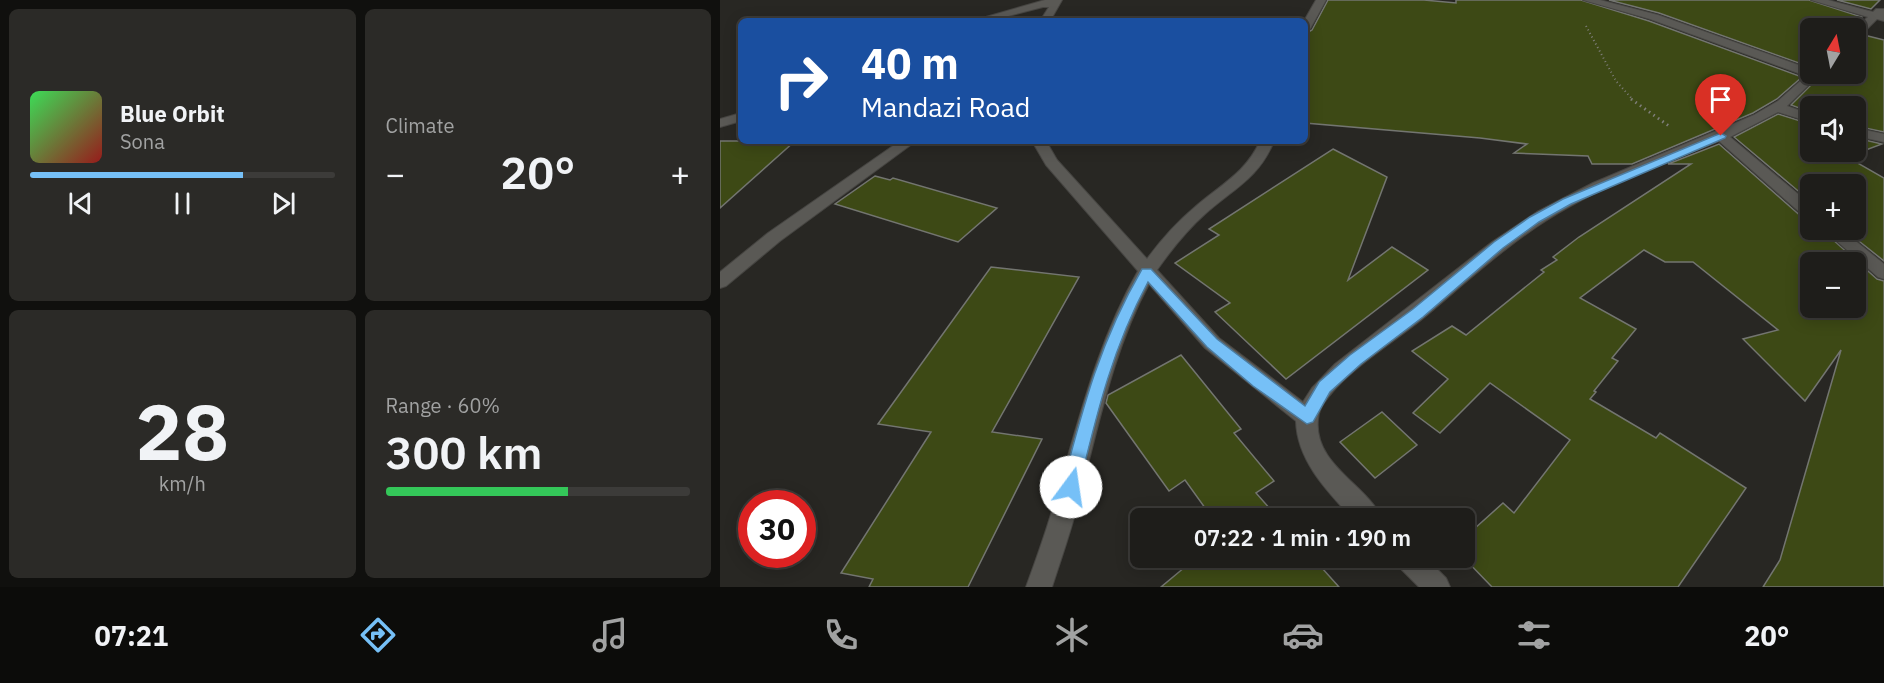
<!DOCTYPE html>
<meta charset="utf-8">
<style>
:root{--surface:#1e1d1a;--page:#2b2a27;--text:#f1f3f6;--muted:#a1a2a2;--line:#3c3b39;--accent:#76c0f7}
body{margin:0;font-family:"IBM Plex Sans",sans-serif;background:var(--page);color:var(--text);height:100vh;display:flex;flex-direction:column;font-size:22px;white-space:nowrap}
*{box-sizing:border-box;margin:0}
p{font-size:20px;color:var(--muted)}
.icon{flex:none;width:33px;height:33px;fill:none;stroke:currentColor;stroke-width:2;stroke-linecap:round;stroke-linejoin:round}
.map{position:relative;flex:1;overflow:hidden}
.side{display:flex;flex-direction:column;gap:9px;padding:9px;background:#10100e;width:720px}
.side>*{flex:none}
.top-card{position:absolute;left:18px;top:18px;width:570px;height:126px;border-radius:9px;box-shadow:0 3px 15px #0003,0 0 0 2px var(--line);background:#1a4fa0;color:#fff;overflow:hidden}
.needle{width:39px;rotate:10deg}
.controls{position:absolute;left:1080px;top:18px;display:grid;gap:12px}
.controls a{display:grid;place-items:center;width:66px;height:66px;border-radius:9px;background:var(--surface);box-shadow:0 3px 15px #0003,0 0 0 2px var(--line);font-size:30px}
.speed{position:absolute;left:18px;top:490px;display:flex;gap:12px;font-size:30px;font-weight:700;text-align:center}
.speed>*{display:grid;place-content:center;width:78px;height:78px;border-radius:50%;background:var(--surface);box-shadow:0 3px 15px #0003,0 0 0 2px var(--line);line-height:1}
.speed .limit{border:9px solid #d22;background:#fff;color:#111}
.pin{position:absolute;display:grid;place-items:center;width:51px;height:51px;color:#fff;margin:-62px -26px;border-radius:50% 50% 50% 0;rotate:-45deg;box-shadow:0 0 6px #0007}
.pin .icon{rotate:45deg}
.me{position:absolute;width:66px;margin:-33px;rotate:14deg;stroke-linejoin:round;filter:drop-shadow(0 0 4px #0008)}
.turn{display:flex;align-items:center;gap:21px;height:126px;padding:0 24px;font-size:27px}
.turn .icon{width:78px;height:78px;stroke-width:2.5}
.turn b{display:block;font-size:42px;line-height:51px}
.big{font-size:45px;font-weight:600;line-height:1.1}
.side .card{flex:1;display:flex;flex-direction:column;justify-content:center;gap:9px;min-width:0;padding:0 21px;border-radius:9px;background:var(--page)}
.side .dial{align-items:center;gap:0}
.dial b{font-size:78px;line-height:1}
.song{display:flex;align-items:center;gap:18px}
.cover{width:72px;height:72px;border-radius:9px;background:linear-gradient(135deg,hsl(130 70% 55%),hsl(0 70% 35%))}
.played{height:6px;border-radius:3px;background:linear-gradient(90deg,var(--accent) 70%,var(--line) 70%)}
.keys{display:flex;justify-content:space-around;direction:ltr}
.heat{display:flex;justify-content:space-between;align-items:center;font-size:33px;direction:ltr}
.charge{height:9px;border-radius:4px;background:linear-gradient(90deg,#34c759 60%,var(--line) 0)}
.side .tiles{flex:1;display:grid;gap:9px;grid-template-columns:repeat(2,1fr)}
.trip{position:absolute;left:410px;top:508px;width:345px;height:60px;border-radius:9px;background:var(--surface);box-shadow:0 3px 15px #0003,0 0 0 2px var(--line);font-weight:600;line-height:60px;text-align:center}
.dock{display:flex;height:96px;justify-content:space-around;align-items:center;background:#0c0c0a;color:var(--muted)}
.dock .icon{width:42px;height:42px}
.dock .current{color:var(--accent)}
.dock b{font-size:27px;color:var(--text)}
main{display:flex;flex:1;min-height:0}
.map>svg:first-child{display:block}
</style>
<main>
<section class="side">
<div class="tiles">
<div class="card">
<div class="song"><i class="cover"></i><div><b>Blue Orbit</b><p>Sona</p></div></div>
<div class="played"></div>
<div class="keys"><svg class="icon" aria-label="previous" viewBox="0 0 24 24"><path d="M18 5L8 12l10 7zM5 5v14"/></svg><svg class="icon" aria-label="pause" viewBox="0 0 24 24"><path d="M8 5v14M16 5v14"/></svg><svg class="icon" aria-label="next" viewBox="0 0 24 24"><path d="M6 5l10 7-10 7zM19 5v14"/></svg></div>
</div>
<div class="card"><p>Climate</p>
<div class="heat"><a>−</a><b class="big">20°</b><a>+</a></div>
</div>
<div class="card dial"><b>28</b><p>km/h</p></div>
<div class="card"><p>Range · 60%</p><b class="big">300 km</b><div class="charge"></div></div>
</div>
</section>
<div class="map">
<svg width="1164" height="587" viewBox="0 0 1164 587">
<rect width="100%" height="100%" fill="#282723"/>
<g fill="#3d4915" stroke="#737570" stroke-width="1.5" fill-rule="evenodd">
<polygon points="608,0 704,0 736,3 736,0 861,0 929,21 1082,77 1057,99 1033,113 912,164 872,164 868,156 794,153 807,144 760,138 585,123 585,34 592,30"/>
<polygon points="889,0 1089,0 1142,17 1130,28 1090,28 1090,67 939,13"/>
<polygon points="1117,0 1160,0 1151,9"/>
<polygon points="1144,35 1164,40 1164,132 1136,126 1136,106 1090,106 1090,112 1071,105 1102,74 1136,74 1136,39"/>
<polygon points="1058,114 1090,124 1090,152 1136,152 1136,138 1162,144 1127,157 1164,178 1164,261 1125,230 1136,230 1136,184 1090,184 1090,201 1014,137"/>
<polygon points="0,141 75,141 0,208"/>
<path d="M 999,144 L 1083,218 L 1090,219 L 1090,230 L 1102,230 L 1157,279 L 1164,281 L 1164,587 L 1043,587 L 1060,560 L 1121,350 L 1085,401 L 1023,339 L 1058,330 L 973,262 L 945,262 L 924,250 L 860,298 L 916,329 L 892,358 L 898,361 L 874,391 L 876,392 L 870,399 L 936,438 L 940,433 L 1026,488 L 958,587 L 772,587 L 744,558 L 744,538 L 783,503 L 794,513 L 850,440 L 770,383 L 720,433 L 693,413 L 728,379 L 692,351 L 732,326 L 746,335 L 824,272 L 821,270 L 837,260 L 833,257 L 859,237 L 971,164 L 948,164 ZM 1090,262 L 1136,262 L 1136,308 L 1090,308 Z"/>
<polygon points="613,149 667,177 628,280 672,247 708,270 566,379 495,312 510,303 455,263 499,235 489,229"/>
<polygon points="155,176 170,180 173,178 277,208 238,242 115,204"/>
<polygon points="271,267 359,277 272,432 322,439 248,587 149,587 153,579 121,573 211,432 158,424"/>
<polygon points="461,355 521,429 514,433 554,481 536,493 559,519 493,519 465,480 449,491 386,403 388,395"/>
<polygon points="662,412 697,445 655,478 620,442"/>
<polygon points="472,558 593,558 619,587 441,587 465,567 463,565"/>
</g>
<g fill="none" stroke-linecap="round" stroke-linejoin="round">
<defs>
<g id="minor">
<polygon points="325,0 342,0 330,21 320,21 329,7 323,7 269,21 252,21"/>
<polygon points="596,0 606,0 590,29 585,32 584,21"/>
<path d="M 863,0 L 880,0 L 938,15 L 1090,69 L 1090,74 L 1100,74 L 1067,106 L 1090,114 L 1090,122 L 1058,112 L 1010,137 L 1090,204 L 1090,217 L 1084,216 L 999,141 C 948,162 896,180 849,207 C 794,237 749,280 701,320 C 673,342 641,362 616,388 C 608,397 599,407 598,419 C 593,465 648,485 662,519 L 633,519 C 608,492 577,461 576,421 L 485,348 L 429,284 C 392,352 378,429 358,503 C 351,531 341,559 332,587 L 306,587 C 316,560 326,532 334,504 C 358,424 376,344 418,271 L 326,165 L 312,141 L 326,141 L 337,160 L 427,259 C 441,240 457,222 475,207 C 500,185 526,173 540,141 L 554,141 C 539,178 513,189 485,214 C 467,230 451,250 437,270 L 499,338 L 583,402 L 592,388 L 615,364 L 772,242 L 817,212 L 873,183 L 1034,115 L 1058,101 L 1086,76 L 930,19 Z"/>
<polygon points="1091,0 1108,0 1153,12 1156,9 1164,9 1164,21 1157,19 1140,36 1136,37 1135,28 1148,17"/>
<polygon points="21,113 21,121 0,127 0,119"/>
<polygon points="1136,128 1164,134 1164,142 1136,136"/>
<polygon points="180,141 196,141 60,241 6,286 0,288 0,272 48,233"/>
<polygon points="1104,230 1122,230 1164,264 1164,279 1158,277"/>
<polygon points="675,558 706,558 726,578 730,587 699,587 679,567"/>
</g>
</defs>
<use href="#minor" stroke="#464542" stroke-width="2"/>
<polyline stroke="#7f7e7a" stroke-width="2" stroke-dasharray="1 3" stroke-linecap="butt" points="866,26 896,81 913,100"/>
<polyline stroke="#7f7e7a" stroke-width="3" stroke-dasharray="1.5 4" stroke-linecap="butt" points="911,99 949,126"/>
<use href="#minor" fill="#5a5955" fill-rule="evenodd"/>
</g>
<path fill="#76c0f7" stroke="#4d7da1" stroke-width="1.5" d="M 1001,133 L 1006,136 L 1005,138 L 851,204 L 819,222 L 783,248 L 703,317 L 641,364 L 610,392 L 593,422 L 587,424 L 533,386 L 487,347 L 428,282 C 392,349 377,413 359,487 L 357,492 L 351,495 L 344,492 L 342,487 C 363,407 380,341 422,269 L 431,269 L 497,339 L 585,406 L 599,382 L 630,355 L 693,309 L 774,242 L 810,217 L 843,199 Z"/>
</svg>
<div class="controls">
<a><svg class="needle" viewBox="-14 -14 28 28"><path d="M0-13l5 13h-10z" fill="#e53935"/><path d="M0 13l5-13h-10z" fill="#a1a2a2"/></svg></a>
<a><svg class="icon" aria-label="sound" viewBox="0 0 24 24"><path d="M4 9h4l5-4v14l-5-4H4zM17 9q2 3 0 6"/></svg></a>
<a>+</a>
<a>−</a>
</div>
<div class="speed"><div class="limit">30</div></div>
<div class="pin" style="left:1001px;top:136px;background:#d93025"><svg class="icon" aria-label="arrive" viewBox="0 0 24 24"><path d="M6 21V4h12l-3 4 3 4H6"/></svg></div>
<svg class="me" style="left:351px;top:487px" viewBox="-20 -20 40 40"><circle r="19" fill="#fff"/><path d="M0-13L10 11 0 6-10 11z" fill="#76c0f7"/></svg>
<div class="trip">07:22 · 1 min · 190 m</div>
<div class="top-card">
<div class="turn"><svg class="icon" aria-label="right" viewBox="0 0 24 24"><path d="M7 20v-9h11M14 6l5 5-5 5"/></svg><div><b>40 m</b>Mandazi Road</div></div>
</div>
</div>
</main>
<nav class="dock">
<b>07:21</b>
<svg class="icon current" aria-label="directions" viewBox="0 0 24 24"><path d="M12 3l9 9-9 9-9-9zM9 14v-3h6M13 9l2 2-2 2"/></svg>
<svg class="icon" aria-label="music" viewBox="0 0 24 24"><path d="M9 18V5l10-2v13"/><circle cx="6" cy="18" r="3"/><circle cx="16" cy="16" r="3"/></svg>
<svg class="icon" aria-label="phone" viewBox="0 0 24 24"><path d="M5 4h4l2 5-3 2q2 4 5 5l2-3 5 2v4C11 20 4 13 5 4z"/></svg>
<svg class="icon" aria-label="climate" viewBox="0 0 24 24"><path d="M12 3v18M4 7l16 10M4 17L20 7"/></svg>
<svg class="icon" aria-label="car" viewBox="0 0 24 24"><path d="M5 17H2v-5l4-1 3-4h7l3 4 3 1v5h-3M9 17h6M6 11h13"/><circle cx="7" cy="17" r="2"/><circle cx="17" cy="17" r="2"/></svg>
<svg class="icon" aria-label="filters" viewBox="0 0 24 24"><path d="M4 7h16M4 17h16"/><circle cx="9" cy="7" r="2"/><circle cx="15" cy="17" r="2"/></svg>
<b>20°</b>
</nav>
